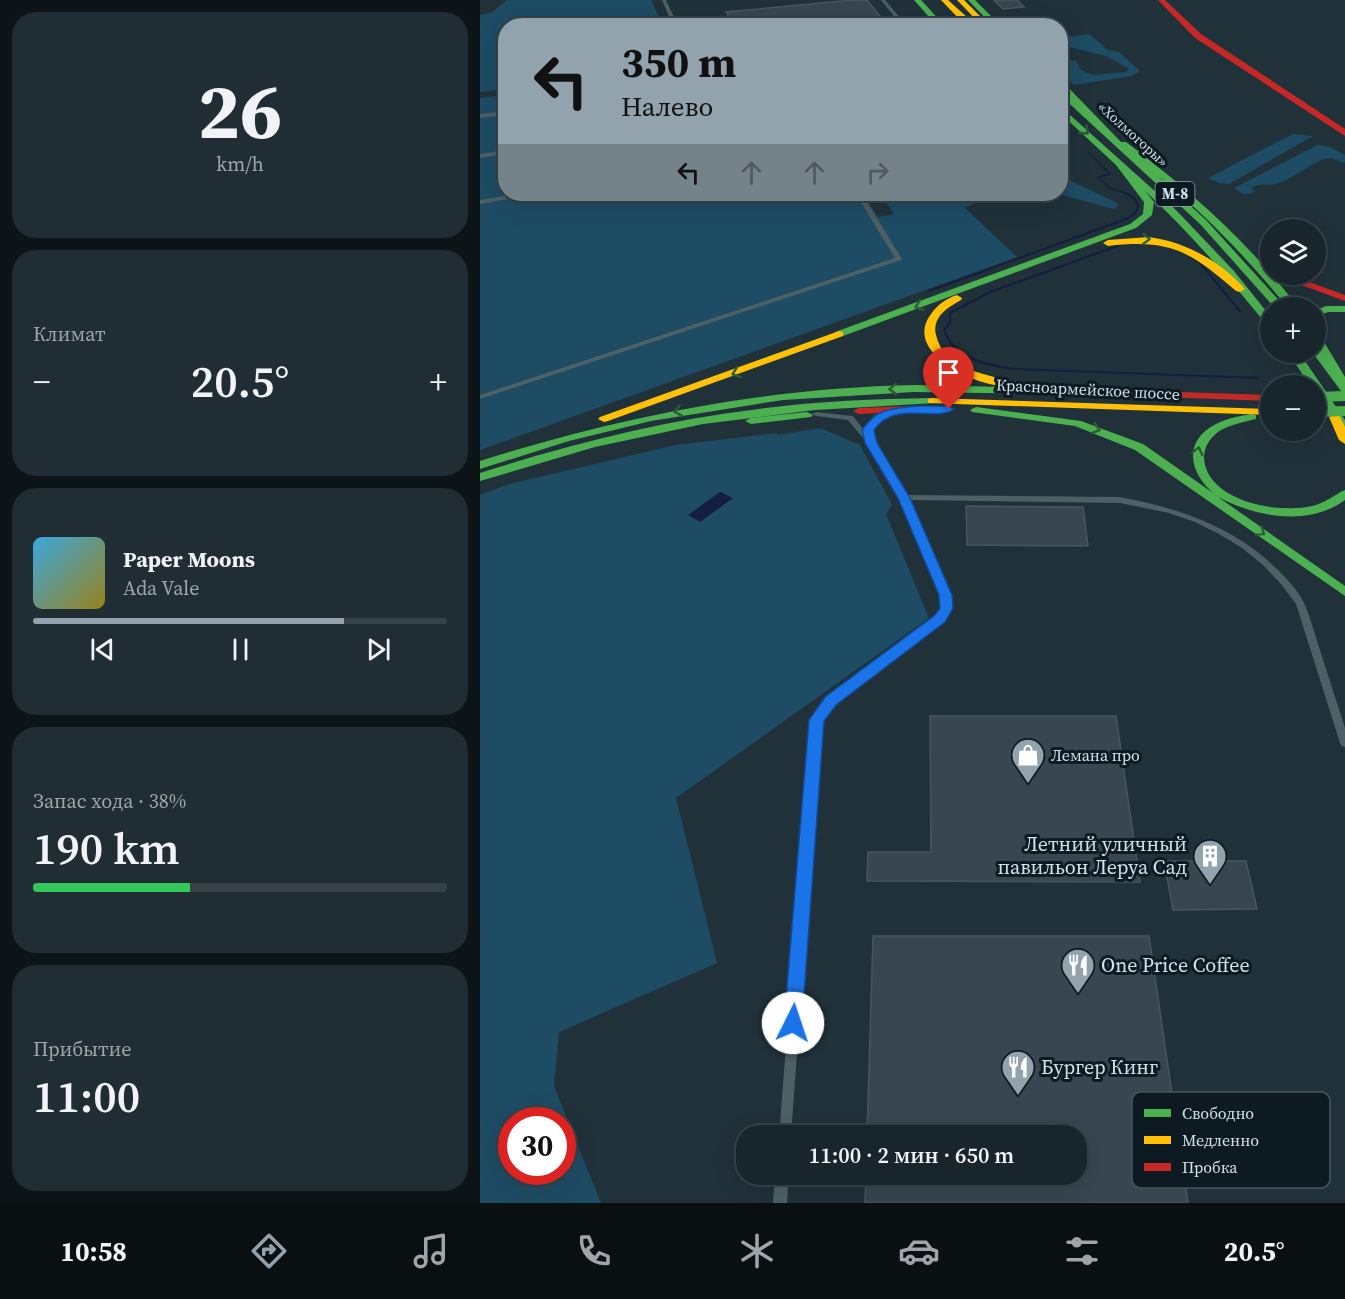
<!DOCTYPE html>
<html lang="ru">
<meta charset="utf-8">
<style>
:root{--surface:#18252c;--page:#212d34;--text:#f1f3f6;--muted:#9fa5a9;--line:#364248;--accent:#92a3ad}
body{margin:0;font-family:"Source Serif 4",serif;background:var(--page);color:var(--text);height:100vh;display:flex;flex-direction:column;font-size:22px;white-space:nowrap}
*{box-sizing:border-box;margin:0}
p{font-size:20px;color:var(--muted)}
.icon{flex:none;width:33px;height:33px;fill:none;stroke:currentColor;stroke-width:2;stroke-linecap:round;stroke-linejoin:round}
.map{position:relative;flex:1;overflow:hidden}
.side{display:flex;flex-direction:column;gap:12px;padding:12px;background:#0d1418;width:480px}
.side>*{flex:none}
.top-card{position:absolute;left:18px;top:18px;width:570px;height:183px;border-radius:24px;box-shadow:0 6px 24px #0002,0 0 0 2px var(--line);background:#92a3ad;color:#111;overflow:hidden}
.buttons{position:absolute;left:780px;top:219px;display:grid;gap:12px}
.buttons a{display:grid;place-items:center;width:66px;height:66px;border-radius:50%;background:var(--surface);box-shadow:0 6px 24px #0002,0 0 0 2px var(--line);font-size:30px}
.speed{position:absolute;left:18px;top:1107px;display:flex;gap:12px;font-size:30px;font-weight:700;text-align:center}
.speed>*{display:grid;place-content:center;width:78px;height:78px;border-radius:50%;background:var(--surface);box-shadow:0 6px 24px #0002,0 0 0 2px var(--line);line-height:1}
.speed .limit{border:9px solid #d22;background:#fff;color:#111}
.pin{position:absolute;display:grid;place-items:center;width:51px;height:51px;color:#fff;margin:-62px -26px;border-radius:50% 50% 50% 0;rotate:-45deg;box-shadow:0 0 6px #0007}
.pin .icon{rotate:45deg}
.me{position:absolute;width:66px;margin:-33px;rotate:4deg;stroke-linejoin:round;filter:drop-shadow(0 0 4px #0008)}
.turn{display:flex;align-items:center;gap:21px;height:126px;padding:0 24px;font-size:27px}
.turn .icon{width:78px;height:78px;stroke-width:2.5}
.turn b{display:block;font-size:42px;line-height:51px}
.lanes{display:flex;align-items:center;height:57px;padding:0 24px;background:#0003;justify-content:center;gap:30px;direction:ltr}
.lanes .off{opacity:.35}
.big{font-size:45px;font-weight:600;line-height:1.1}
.side .tile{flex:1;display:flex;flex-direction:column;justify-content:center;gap:9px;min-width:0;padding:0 21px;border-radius:24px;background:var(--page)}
.side .dial{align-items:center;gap:0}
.dial b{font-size:78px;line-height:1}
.song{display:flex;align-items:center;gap:18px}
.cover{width:72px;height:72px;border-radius:9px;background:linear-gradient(135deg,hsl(200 70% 55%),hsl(50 70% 35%))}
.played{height:6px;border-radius:3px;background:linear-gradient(90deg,var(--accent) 75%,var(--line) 75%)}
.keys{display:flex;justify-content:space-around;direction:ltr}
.heat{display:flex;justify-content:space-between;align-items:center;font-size:33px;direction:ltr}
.charge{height:9px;border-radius:4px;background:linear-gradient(90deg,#34c759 38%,var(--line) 0)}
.trip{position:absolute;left:256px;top:1125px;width:351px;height:60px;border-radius:24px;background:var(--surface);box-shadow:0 6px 24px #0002,0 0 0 2px var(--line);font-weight:600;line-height:60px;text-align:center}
.tabs{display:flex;height:96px;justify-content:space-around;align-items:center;background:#0a0f12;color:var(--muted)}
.tabs .icon{width:42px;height:42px}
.tabs .active{color:var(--accent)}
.tabs b{font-size:27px;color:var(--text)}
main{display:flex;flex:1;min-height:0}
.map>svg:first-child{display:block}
</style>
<main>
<section class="side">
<div class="tile dial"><b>26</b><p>km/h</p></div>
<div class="tile"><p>Климат</p>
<div class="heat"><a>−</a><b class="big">20.5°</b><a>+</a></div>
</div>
<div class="tile">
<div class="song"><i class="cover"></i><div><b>Paper Moons</b><p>Ada Vale</p></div></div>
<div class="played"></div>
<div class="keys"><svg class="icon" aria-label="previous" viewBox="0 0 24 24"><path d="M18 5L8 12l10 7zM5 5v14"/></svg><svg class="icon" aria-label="pause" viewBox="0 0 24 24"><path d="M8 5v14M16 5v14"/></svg><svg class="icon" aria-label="next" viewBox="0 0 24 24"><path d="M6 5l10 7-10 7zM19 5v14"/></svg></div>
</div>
<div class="tile"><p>Запас хода · 38%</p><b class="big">190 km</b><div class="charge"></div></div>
<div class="tile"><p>Прибытие</p><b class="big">11:00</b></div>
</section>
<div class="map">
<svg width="865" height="1203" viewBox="0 0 865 1203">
<rect width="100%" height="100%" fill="#20313a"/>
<g fill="#1e4c64" fill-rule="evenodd">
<polygon points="27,0 171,0 183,25 26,26 25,89 0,92 0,15 11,13"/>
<polygon points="609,34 628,50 639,52 660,71 652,76 594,85 581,73 581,58 596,61 601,70 613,75 646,72 649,69 626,56 581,45 581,38"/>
<polygon points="25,95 26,194 383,194 398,217 414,214 400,194 534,194 500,200 485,208 537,257 0,450 0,98"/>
<polygon points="813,134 833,136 749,184 739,183 728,178"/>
<path d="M 838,145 L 850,147 L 865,155 L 865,163 L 851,158 L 843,159 C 827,166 811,180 795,184 C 786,186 780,182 771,188 L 775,192 C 767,195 761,195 754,188 Z"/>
<polygon points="581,176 639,204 634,209 578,194 580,194"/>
<path d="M 340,428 L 380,445 L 412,505 L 406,514 L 449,618 L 196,798 L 237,963 L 79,1032 L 74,1086 L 121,1203 L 0,1203 L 0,495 L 29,484 L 196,445 L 297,433 L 298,435 ZM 32,1120 L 82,1120 L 82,1172 L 32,1172 Z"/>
</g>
<polygon fill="#141e40" points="240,492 253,498 220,522 208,515"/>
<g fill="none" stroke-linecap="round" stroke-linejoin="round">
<polyline stroke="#141e40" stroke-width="1.5" points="608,152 630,174 618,177 630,188 649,194"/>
<g stroke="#141e40" stroke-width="2">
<polyline points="662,243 676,244"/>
<path d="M 643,244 L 510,292 L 470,313 L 470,323 L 464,330 C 474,358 506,365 533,369 L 778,378"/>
<polyline points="703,251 719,262 760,311"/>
<polyline points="449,291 649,218 656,212 658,206 654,198 645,193"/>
</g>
</g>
<g fill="#384651" stroke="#49555e" stroke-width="1.5">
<polygon points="372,0 387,0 408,26 254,26 246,12"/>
<polygon points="514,0 537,0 544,7 523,9"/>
<polygon points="486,506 603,507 608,546 487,545"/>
<polygon points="450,716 636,716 660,882 387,881 388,852 451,852"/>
<polygon points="684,861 766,861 777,909 693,910"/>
<polygon points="393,936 669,936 708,1203 385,1203 386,1174 597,1174 597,1136 387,1136"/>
</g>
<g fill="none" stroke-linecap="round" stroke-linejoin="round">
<g fill="#4d6065" fill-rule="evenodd">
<polygon points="182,0 186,0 198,26 193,26"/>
<polygon points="401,0 405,0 427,26 422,26"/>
<polygon points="26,111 26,115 0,118 0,114"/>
<polygon points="26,150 26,154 0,158 0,154"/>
<polygon points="38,194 48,194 45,196 0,204 0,200"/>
<polygon points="376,194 382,194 422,259 421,260 0,399 0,395 415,258"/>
<path d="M 425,409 L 429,411 L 428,413 L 400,419 L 392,430 L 394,442 L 427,495 L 640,497 C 700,508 757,528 800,572 C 809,581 820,593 825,605 C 830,617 834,631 838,644 C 847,672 856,700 865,728 L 865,747 L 861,746 L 860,743 L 816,604 L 801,584 L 783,565 L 762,548 L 739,534 L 715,522 L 689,513 L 640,503 L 429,500 L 470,595 L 472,608 L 463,620 L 353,703 L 341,721 L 311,1136 L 299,1136 L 331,720 L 347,699 L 457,616 L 462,608 L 462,595 L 420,497 L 388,444 L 368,420 L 336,416 L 332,414 L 336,412 L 373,416 L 384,430 L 394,415 Z"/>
<polygon points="295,1174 309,1174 307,1203 293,1203"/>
</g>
<g fill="#4caf50" fill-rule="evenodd">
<polygon points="434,0 441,0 465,26 457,26"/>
<polygon points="488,0 495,0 521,26 513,26"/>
<path d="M 580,79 L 641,142 L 646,142 C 710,190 770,244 819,308 L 808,308 C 769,260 726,215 678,176 L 726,220 L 806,308 L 795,308 L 720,224 L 580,95 L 580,88 L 582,88 Z"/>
<path d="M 580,106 L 697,211 L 754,271 L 790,316 L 790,325 L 786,324 C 748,277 709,232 665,191 L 674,202 L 672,215 L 656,228 L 363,336 L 355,336 L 355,332 L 650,224 L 663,214 L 664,202 L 636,165 L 580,113 Z"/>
<polygon points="865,306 865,312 848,312 836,317 836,310 846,306"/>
<polygon points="836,334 841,337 865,377 865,392 861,391 832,352 836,352"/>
<polygon points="808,352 819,352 865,420 865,432 861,431 836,394 836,386 830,386"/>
<path d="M 434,385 L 576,388 L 582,391 L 576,394 L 434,392 L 303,400 L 171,421 L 89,441 L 0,469 L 0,461 C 142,416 285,388 434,385 Z"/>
<path d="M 452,398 L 456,399 L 456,403 L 335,410 L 223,424 L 115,447 L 0,481 L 0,473 C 91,444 184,420 279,409 C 337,401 394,399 452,398 Z"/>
<path d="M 496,407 L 601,421 L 663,444 L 736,495 C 710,475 701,442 736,424 C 747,418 760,416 772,414 L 776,415 L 776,419 C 764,422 752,424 741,430 C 732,436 725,444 724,456 C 724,493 775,508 805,508 C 820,509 836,507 849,499 C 855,496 859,492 865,490 L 865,500 C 828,527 776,517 738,497 L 865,586 L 865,596 L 655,450 L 595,426 L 492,412 L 490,410 Z"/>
<polygon points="327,412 333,415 331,417 271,424 265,421 271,418"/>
</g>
<g fill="#ffc107" fill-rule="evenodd">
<polygon points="461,0 468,0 488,18 488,22 482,22"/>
<polygon points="477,0 484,0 510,26 502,26"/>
<path d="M 669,237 C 706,242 740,261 765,289 L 760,292 L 756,291 C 710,251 690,239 628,246 L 623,243 L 628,240 Z"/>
<path d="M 477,295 L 482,298 L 481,300 C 467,308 452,317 456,335 C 464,370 508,375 537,382 L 537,386 C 506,392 420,355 451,314 C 457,305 467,298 477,295 Z"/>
<polygon points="359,331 363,332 363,336 128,421 124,422 118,419 120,417"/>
<polygon points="452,398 790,409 790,415 448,403 448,399"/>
<polygon points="855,414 859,415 865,427 865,444 859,440 849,417"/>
</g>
<g fill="#c62828" fill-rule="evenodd">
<polygon points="678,0 685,0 721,34 865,129 865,136 715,38"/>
<polygon points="791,274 807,274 865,295 865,301"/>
<polygon points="576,388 790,395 790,401 572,393 570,391"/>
<polygon points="434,406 438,407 438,411 379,414 373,411 379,408"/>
</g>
<g stroke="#4caf50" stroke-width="10">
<polyline points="836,397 865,396"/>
<polyline points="836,412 865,411"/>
</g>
</g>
<defs><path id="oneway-chevron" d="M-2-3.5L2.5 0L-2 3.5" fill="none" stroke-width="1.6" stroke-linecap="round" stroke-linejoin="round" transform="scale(1.5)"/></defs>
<g stroke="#2a5d37">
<use href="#oneway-chevron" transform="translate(605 131) rotate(43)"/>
<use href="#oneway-chevron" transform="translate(666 239) rotate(2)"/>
<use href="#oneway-chevron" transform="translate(439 306) rotate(160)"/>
<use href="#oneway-chevron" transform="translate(256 373) rotate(160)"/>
<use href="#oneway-chevron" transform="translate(413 389) rotate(179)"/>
<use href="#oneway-chevron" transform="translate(198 411) rotate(170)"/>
<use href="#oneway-chevron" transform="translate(616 429) rotate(18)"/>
<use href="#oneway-chevron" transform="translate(718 451) rotate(-75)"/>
<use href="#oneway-chevron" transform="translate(781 532) rotate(35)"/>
</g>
<path fill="#1a73e8" stroke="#114b97" stroke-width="1.5" d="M 435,406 L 469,406 L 474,409 C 457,423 415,399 394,430 L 397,443 L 430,498 L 472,595 L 473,608 L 465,622 L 356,705 L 344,721 L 322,1023 L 320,1028 L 313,1031 L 307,1028 L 304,1023 L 329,720 L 345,697 L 455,615 L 460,608 L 459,595 L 418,498 L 385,443 L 382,430 C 399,407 408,410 435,406 Z"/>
<defs>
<symbol id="shop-pin" viewBox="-11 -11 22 30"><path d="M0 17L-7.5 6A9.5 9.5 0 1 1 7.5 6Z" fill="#92a3ad" stroke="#0e1a22"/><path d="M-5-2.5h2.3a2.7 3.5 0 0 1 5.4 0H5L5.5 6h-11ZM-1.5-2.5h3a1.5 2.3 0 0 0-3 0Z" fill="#fff"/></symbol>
<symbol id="building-pin" viewBox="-11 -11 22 30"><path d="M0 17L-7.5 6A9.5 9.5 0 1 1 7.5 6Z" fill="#92a3ad" stroke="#0e1a22"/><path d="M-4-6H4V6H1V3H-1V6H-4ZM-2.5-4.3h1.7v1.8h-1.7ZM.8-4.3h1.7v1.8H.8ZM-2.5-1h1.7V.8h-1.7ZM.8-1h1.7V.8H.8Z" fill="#fff"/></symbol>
<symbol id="restaurant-pin" viewBox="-11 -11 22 30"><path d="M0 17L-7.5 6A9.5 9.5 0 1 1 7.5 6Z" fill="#92a3ad" stroke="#0e1a22"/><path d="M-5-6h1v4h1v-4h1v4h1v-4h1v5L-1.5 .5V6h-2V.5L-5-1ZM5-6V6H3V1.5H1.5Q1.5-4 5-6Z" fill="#fff"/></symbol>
</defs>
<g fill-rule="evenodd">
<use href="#shop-pin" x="529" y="736" width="38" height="52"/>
<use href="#building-pin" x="711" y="837" width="38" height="52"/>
<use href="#restaurant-pin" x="579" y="946" width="38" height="52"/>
<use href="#restaurant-pin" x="519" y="1048" width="38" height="52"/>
</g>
<g text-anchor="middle" stroke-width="6" stroke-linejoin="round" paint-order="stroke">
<g font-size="14" fill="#d0e1eb" stroke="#0e1a22">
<text transform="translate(653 134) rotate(42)" y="5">«Холмогоры»</text>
</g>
<rect fill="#0e1a22" stroke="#96a5af" stroke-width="1.5" x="675.5" y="182" width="39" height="24" rx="4.5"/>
<g font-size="15" font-weight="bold" fill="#d0e1eb">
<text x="695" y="199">М-8</text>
</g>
<g font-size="16" fill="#d0e1eb" stroke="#0e1a22">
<text transform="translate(608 389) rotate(3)" y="6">Красноармейское шоссе</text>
</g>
<g font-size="16" fill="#d0e1eb" stroke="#0e1a22" text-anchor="start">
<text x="571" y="761">Лемана про</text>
</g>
<g font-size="20" fill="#d0e1eb" stroke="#0e1a22" text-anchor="start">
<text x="707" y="851" text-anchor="end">Летний уличный<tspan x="707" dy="23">павильон Леруа Сад</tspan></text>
<text x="621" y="972">One Price Coffee</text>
<text x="561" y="1074">Бургер Кинг</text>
</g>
</g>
<rect x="652" y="1092" width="198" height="96" rx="9" fill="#0e1a22" stroke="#48565e" stroke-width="1.5"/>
<rect x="664" y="1109" width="27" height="8" fill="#4caf50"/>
<rect x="664" y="1136" width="27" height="8" fill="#ffc107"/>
<rect x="664" y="1163" width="27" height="8" fill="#c62828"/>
<g font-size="16" fill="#d0e1eb">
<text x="702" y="1119">Свободно</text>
<text x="702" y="1146">Медленно</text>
<text x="702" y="1173">Пробка</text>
</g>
</svg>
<div class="buttons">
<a><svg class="icon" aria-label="layers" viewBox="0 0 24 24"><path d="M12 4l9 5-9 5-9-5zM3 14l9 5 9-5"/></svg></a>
<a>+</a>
<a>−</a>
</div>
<div class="speed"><div class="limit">30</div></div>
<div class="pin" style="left:469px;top:409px;background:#d93025"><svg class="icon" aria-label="arrive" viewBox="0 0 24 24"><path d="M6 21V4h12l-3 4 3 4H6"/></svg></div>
<svg class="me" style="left:313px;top:1023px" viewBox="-20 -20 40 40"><circle r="19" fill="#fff"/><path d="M0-13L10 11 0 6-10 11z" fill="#1a73e8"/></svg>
<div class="trip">11:00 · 2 мин · 650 m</div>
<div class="top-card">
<div class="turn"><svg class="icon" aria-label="left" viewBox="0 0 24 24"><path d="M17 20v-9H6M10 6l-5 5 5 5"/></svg><div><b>350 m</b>Налево</div></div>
<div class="lanes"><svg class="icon" aria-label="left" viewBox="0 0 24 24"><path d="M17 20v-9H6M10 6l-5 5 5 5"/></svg><svg class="icon off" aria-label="ahead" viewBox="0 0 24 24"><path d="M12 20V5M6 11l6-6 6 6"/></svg><svg class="icon off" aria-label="ahead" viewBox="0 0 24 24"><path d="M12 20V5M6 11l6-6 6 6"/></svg><svg class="icon off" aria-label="right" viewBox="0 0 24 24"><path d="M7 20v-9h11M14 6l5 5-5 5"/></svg></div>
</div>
</div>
</main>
<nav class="tabs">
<b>10:58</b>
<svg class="icon active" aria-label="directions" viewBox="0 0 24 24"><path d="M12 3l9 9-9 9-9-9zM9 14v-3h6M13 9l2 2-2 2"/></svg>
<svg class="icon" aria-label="music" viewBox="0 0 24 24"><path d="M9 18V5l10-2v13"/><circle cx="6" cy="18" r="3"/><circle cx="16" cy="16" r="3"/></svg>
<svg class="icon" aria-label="phone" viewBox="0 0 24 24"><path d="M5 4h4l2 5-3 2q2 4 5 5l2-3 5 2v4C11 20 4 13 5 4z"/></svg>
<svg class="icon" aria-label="climate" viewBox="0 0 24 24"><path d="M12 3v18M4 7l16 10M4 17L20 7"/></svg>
<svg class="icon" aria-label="car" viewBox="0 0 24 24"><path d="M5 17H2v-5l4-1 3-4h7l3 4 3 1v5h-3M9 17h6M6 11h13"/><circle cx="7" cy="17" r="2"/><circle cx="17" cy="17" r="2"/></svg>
<svg class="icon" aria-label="filters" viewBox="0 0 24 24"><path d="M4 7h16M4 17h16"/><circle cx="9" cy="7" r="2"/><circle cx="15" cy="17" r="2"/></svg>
<b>20.5°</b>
</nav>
